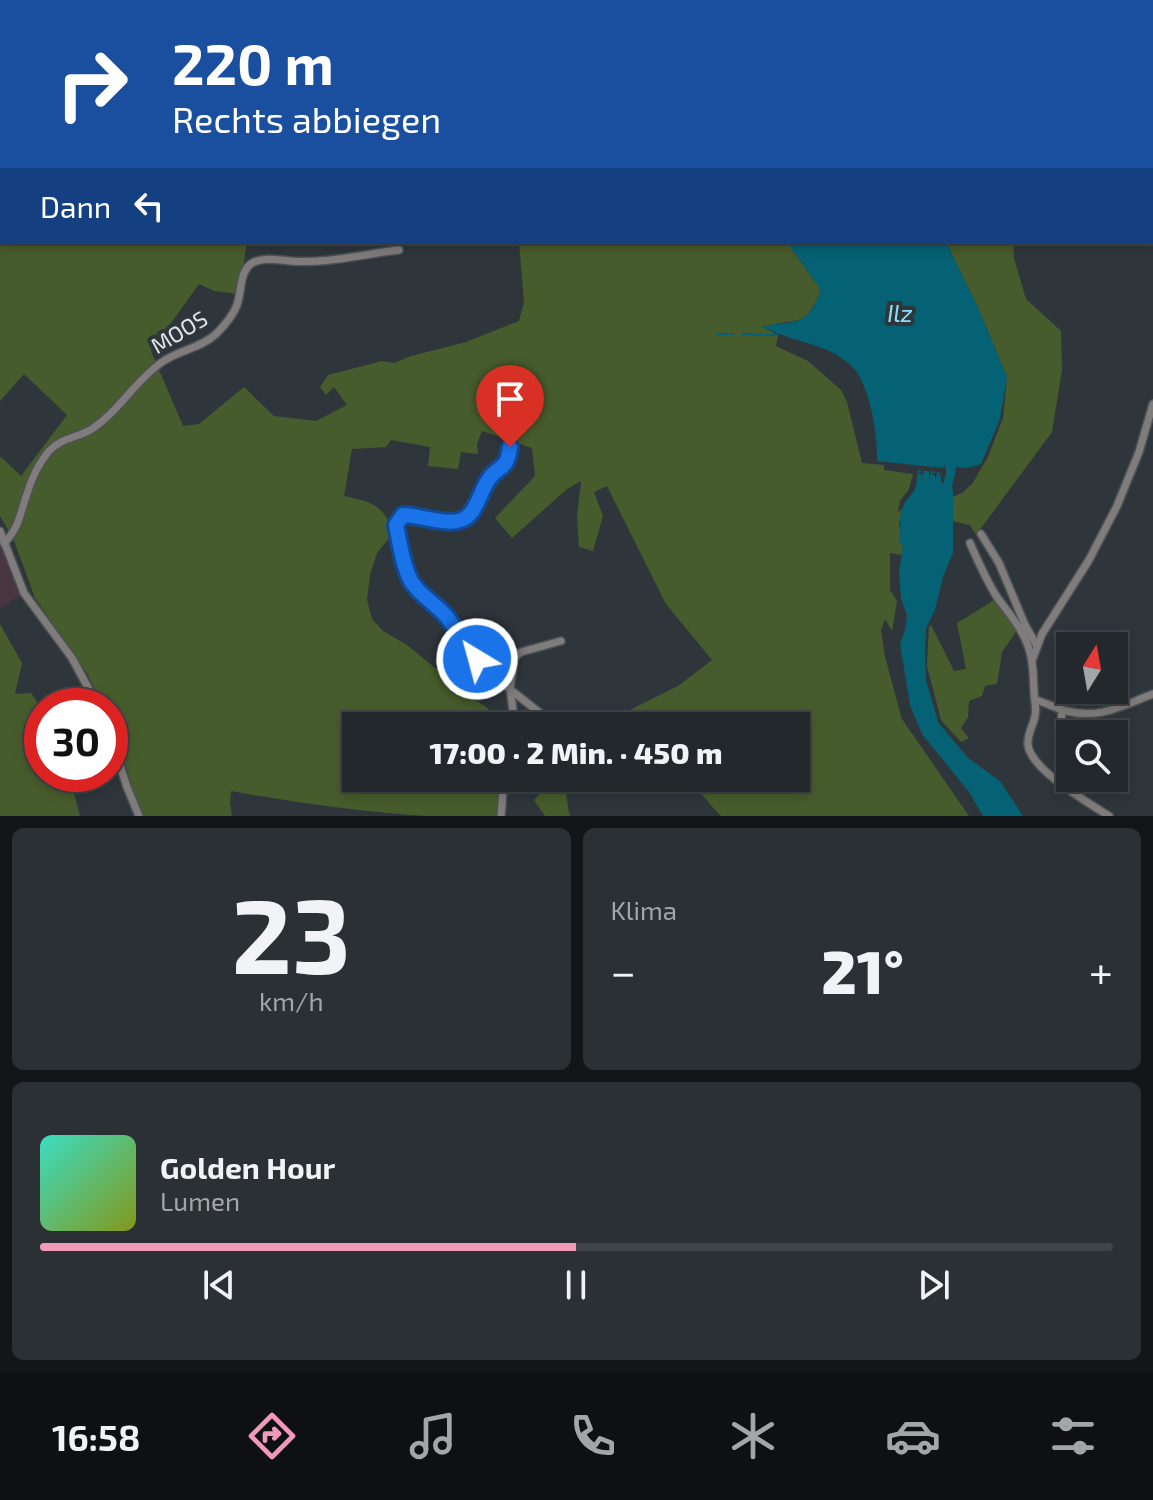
<!DOCTYPE html>
<html lang="de">
<meta charset="utf-8">
<style>
:root{--surface:#23282c;--page:#2b3034;--text:#f1f3f6;--muted:#a3a6a9;--line:#404448;--accent:#f09ab7}
body{margin:0;font-family:"Exo 2",sans-serif;background:var(--page);color:var(--text);height:100vh;display:flex;flex-direction:column;font-size:30px;white-space:nowrap}
*{box-sizing:border-box;margin:0}
p{font-size:26px;color:var(--muted)}
.icon{flex:none;width:44px;height:44px;fill:none;stroke:currentColor;stroke-width:2;stroke-linecap:round;stroke-linejoin:round}
.map{position:relative;height:816px;overflow:hidden}
.sheet{display:flex;flex-direction:column;gap:12px;padding:12px;background:#131618;flex:1}
.sheet>*{flex:none}
.guide{position:absolute;left:0px;top:0px;width:1154px;height:244px;box-shadow:0 4px 12px #0003,0 0 0 2px var(--line);background:#1a4fa0;color:#fff;overflow:hidden}
.needle{width:52px;rotate:11deg}
.tools{position:absolute;left:1056px;top:632px;display:grid;gap:16px}
.tools a{display:grid;place-items:center;width:72px;height:72px;border-radius:0px;background:var(--surface);box-shadow:0 4px 12px #0003,0 0 0 2px var(--line);font-size:40px}
.speed{position:absolute;left:24px;top:688px;display:flex;gap:16px;font-size:40px;font-weight:700;text-align:center}
.speed>*{display:grid;place-content:center;width:104px;height:104px;border-radius:50%;background:var(--surface);box-shadow:0 4px 12px #0003,0 0 0 2px var(--line);line-height:1}
.speed .limit{border:12px solid #d22;background:#fff;color:#111}
.pin{position:absolute;display:grid;place-items:center;width:68px;height:68px;color:#fff;margin:-82px -34px;border-radius:50% 50% 50% 0;rotate:-45deg;box-shadow:0 0 8px #0007}
.pin .icon{rotate:45deg}
.me{position:absolute;width:88px;margin:-44px;rotate:323deg;stroke-linejoin:round;filter:drop-shadow(0 0 6px #0008)}
.turn{display:flex;align-items:center;gap:28px;height:168px;padding:0 40px;font-size:36px}
.turn .icon{width:104px;height:104px;stroke-width:2.5}
.turn b{display:block;font-size:56px;line-height:68px}
.then{display:flex;align-items:center;height:76px;padding:0 40px;background:#0003;gap:16px;font-size:30px}
.big{font-size:60px;font-weight:800;line-height:1.1}
.sheet .widget{flex:1;display:flex;flex-direction:column;justify-content:center;gap:12px;min-width:0;padding:0 28px;border-radius:12px;background:var(--page)}
.sheet .dial{align-items:center;gap:0}
.dial b{font-size:104px;line-height:1}
.song{display:flex;align-items:center;gap:24px}
.cover{width:96px;height:96px;border-radius:12px;background:linear-gradient(135deg,hsl(170 70% 55%),hsl(70 70% 35%))}
.played{height:8px;border-radius:4px;background:linear-gradient(90deg,var(--accent) 50%,var(--line) 50%)}
.keys{display:flex;justify-content:space-around;direction:ltr}
.heat{display:flex;justify-content:space-between;align-items:center;font-size:44px;direction:ltr}
.sheet .tiles{flex:1;display:grid;gap:12px;grid-template-columns:1fr 1fr}
.widget:last-child{grid-column:span 2}
.trip{position:absolute;left:342px;top:712px;width:468px;height:80px;border-radius:0px;background:var(--surface);box-shadow:0 4px 12px #0003,0 0 0 2px var(--line);font-weight:800;line-height:80px;text-align:center}
.tab-bar{display:flex;height:128px;justify-content:space-around;align-items:center;background:#0e1012;color:var(--muted)}
.tab-bar .icon{width:56px;height:56px}
.tab-bar .current{color:var(--accent)}
.tab-bar b{font-size:36px;color:var(--text)}
.map>svg:first-child{display:block}
</style>
<div class="map">
<svg width="1153" height="816" viewBox="0 0 1153 816">
<rect width="100%" height="100%" fill="#2f363b"/>
<polygon fill="#483640" points="0,543 21,595 0,608"/>
<g fill="#475c2c">
<polygon points="103,0 678,0 679,2 102,2"/>
<path d="M 0,225 L 2,225 L 2,242 L 247,242 L 239,294 L 214,291 L 199,284 L 151,351 L 183,426 L 199,424 L 244,387 L 274,416 L 316,421 L 347,405 L 334,387 L 326,395 L 320,387 L 328,375 L 382,361 L 394,363 L 411,356 L 466,342 L 519,321 L 524,302 L 519,242 L 787,242 L 821,290 C 805,330 797,317 763,327 L 778,335 L 776,346 L 808,361 L 841,390 L 847,402 L 862,463 L 884,465 L 884,470 L 913,474 L 909,489 L 900,501 L 898,512 L 902,509 L 899,523 L 903,549 L 901,555 L 890,553 L 890,590 L 897,601 L 892,631 L 885,619 L 881,630 L 885,657 L 902,719 L 969,816 L 721,816 C 709,804 698,788 684,778 L 796,778 L 796,726 L 607,726 L 614,718 L 678,686 L 712,660 L 666,604 L 607,486 L 594,492 L 603,516 L 593,551 L 579,547 L 577,516 L 581,481 L 567,489 L 512,538 L 495,518 L 535,476 L 532,448 L 482,431 L 477,444 L 478,454 L 461,452 L 458,469 L 428,466 L 430,447 L 391,440 L 386,447 L 352,449 L 344,496 C 372,502 382,504 394,532 L 377,553 L 370,575 L 367,600 L 372,619 L 383,631 L 407,645 L 462,690 L 512,726 L 356,726 L 356,778 L 504,778 L 501,816 C 476,816 451,816 427,816 C 361,812 296,803 231,791 L 230,803 L 232,816 L 142,816 L 131,790 L 132,787 L 118,741 L 116,740 L 110,722 L 110,706 L 103,706 L 88,675 L 35,598 L 13,538 L 0,516 L 0,459 L 1,457 L 21,476 L 67,415 L 24,374 L 0,401 Z"/>
<polygon points="946,242 1013,242 1014,258 1026,299 1061,331 1062,370 1052,432 976,535 970,525 952,521 953,497 962,493 972,484 988,457 1003,418 1007,377 979,310"/>
<polygon points="996,599 1018,629 1002,652 997,684 985,686 982,696 969,701 968,717 961,728 969,738 961,742 941,720 927,666 929,627 931,625 954,671 966,669 957,623"/>
<polygon points="0,624 22,663 15,694 31,693 42,709 42,774 69,774 80,816 0,816"/>
<polygon points="560,787 566,792 569,814 571,816 545,816 534,800 545,788"/>
</g>
<g fill="#056274">
<path d="M 787,242 L 946,242 L 979,310 L 1007,377 L 1000,419 L 981,464 L 967,468 L 956,467 L 954,473 L 946,472 L 945,465 L 942,468 L 877,461 C 878,438 871,392 856,371 C 852,366 843,359 837,355 C 816,343 785,339 761,326 C 797,321 807,327 821,290 Z"/>
<path d="M 918,470 L 923,471 L 918,473 L 922,474 L 922,480 L 924,471 L 929,471 L 929,481 L 931,471 L 936,472 L 932,474 L 935,476 L 935,482 L 937,472 L 942,473 L 938,475 L 941,476 L 941,483 L 952,485 L 953,492 L 953,553 L 943,577 L 935,610 L 926,628 L 925,651 L 926,680 L 938,722 L 968,758 L 1000,781 L 1023,816 L 983,816 L 969,792 L 922,734 L 910,705 L 900,644 L 905,630 L 907,615 L 901,598 L 899,571 L 903,546 L 899,542 C 902,531 898,521 902,510 C 904,500 911,497 915,489 C 917,484 917,475 918,470 Z"/>
</g>
<g fill="none" stroke-linecap="round" stroke-linejoin="round">
<g stroke="#056274" stroke-width="2">
<polyline points="717,334 733,334"/>
<polyline points="742,334 776,335"/>
</g>
<polyline stroke="#056274" stroke-width="9" points="945,495 951,472 950,463"/>
<defs>
<g id="minor">
<polyline points="1092,0 1093,2"/>
<polyline points="1152,79 1153,80"/>
<path d="M 510,447 C 507,473 497,464 487,482 C 480,493 478,506 469,516 C 456,530 421,515 403,515 L 396,525 L 406,567 L 410,580 L 417,589 L 430,599 L 446,616 L 462,642 L 492,675 L 545,717 L 562,726"/>
<polyline points="0,531 24,593 72,658 98,706"/>
<polyline points="981,534 999,563 1025,625 1037,646"/>
<path d="M 4,543 C 19,529 20,513 27,494 C 31,480 39,463 49,451 C 61,438 77,438 92,429 C 119,411 135,381 162,362 C 179,350 201,348 216,334 C 224,326 233,316 237,305 C 242,291 239,269 254,262 C 265,257 279,260 290,261 C 327,264 363,254 399,250"/>
<path d="M 970,543 C 978,561 986,580 997,597 C 1009,614 1023,629 1029,649 C 1034,664 1033,676 1034,691 C 1034,700 1037,707 1035,716 C 1033,726 1027,734 1028,745 C 1031,770 1089,803 1109,816"/>
<polyline points="1033,658 1042,634 1089,560 1117,506 1139,452 1153,404"/>
<path d="M 1036,700 C 1046,703 1056,708 1066,711 C 1102,719 1121,706 1153,694"/>
<polyline points="515,726 510,688 515,657 521,652 561,641"/>
<polyline points="110,735 127,787 139,816"/>
<polyline points="1060,747 1062,710"/>
<polyline points="606,779 607,778"/>
<polyline points="501,816 504,778"/>
</g>
</defs>
<use href="#minor" stroke="#4b5257" stroke-width="10"/>
<use href="#minor" stroke="#817c7c" stroke-width="7"/>
</g>
<g fill="none" stroke-linecap="round" stroke-linejoin="round">
<defs>
<path id="route" d="M 477,659 C 465,645 457,631 447,617 C 436,604 418,594 411,581 C 402,564 400,543 396,525 L 403,515 C 421,515 456,530 469,515 C 478,506 480,493 487,482 C 497,464 507,473 510,447"/>
</defs>
<use href="#route" stroke="#114b97" stroke-width="20"/>
<use href="#route" stroke="#1a73e8" stroke-width="14"/>
</g>
<g text-anchor="middle" stroke-width="8" stroke-linejoin="round" paint-order="stroke">
<g font-size="22" fill="#e1e5e8" stroke="#2f363b">
<text transform="translate(179 332) rotate(-31)" y="8">MOOS</text>
</g>
<g font-size="24" font-style="italic" fill="#8be0f7" stroke="#2f363b">
<text x="900" y="322">Ilz</text>
</g>
</g>
</svg>
<div class="tools">
<a><svg class="needle" viewBox="-14 -14 28 28"><path d="M0-13l5 13h-10z" fill="#e53935"/><path d="M0 13l5-13h-10z" fill="#a3a6a9"/></svg></a>
<a><svg class="icon" aria-label="search" viewBox="0 0 24 24"><circle cx="10" cy="10" r="6"/><path d="M15 15l6 6"/></svg></a>
</div>
<div class="speed"><div class="limit">30</div></div>
<div class="pin" style="left:510px;top:447px;background:#d93025"><svg class="icon" aria-label="arrive" viewBox="0 0 24 24"><path d="M6 21V4h12l-3 4 3 4H6"/></svg></div>
<svg class="me" style="left:477px;top:659px" viewBox="-20 -20 40 40"><circle r="17" fill="#1a73e8" stroke="#fff" stroke-width="3"/><path d="M0-11L8 9 0 5-8 9z" fill="#fff"/></svg>
<div class="trip">17:00 · 2 Min. · 450 m</div>
<div class="guide">
<div class="turn"><svg class="icon" aria-label="right" viewBox="0 0 24 24"><path d="M7 20v-9h11M14 6l5 5-5 5"/></svg><div><b>220 m</b>Rechts abbiegen</div></div>
<div class="then">Dann<svg class="icon" aria-label="left" viewBox="0 0 24 24"><path d="M17 20v-9H6M10 6l-5 5 5 5"/></svg></div>
</div>
</div>
<section class="sheet">
<div class="tiles">
<div class="widget dial"><b>23</b><p>km/h</p></div>
<div class="widget"><p>Klima</p>
<div class="heat"><a>−</a><b class="big">21°</b><a>+</a></div>
</div>
<div class="widget">
<div class="song"><i class="cover"></i><div><b>Golden Hour</b><p>Lumen</p></div></div>
<div class="played"></div>
<div class="keys"><svg class="icon" aria-label="previous" viewBox="0 0 24 24"><path d="M18 5L8 12l10 7zM5 5v14"/></svg><svg class="icon" aria-label="pause" viewBox="0 0 24 24"><path d="M8 5v14M16 5v14"/></svg><svg class="icon" aria-label="next" viewBox="0 0 24 24"><path d="M6 5l10 7-10 7zM19 5v14"/></svg></div>
</div>
</div>
</section>
<nav class="tab-bar">
<b>16:58</b>
<svg class="icon current" aria-label="directions" viewBox="0 0 24 24"><path d="M12 3l9 9-9 9-9-9zM9 14v-3h6M13 9l2 2-2 2"/></svg>
<svg class="icon" aria-label="music" viewBox="0 0 24 24"><path d="M9 18V5l10-2v13"/><circle cx="6" cy="18" r="3"/><circle cx="16" cy="16" r="3"/></svg>
<svg class="icon" aria-label="phone" viewBox="0 0 24 24"><path d="M5 4h4l2 5-3 2q2 4 5 5l2-3 5 2v4C11 20 4 13 5 4z"/></svg>
<svg class="icon" aria-label="climate" viewBox="0 0 24 24"><path d="M12 3v18M4 7l16 10M4 17L20 7"/></svg>
<svg class="icon" aria-label="car" viewBox="0 0 24 24"><path d="M5 17H2v-5l4-1 3-4h7l3 4 3 1v5h-3M9 17h6M6 11h13"/><circle cx="7" cy="17" r="2"/><circle cx="17" cy="17" r="2"/></svg>
<svg class="icon" aria-label="filters" viewBox="0 0 24 24"><path d="M4 7h16M4 17h16"/><circle cx="9" cy="7" r="2"/><circle cx="15" cy="17" r="2"/></svg>
</nav>
